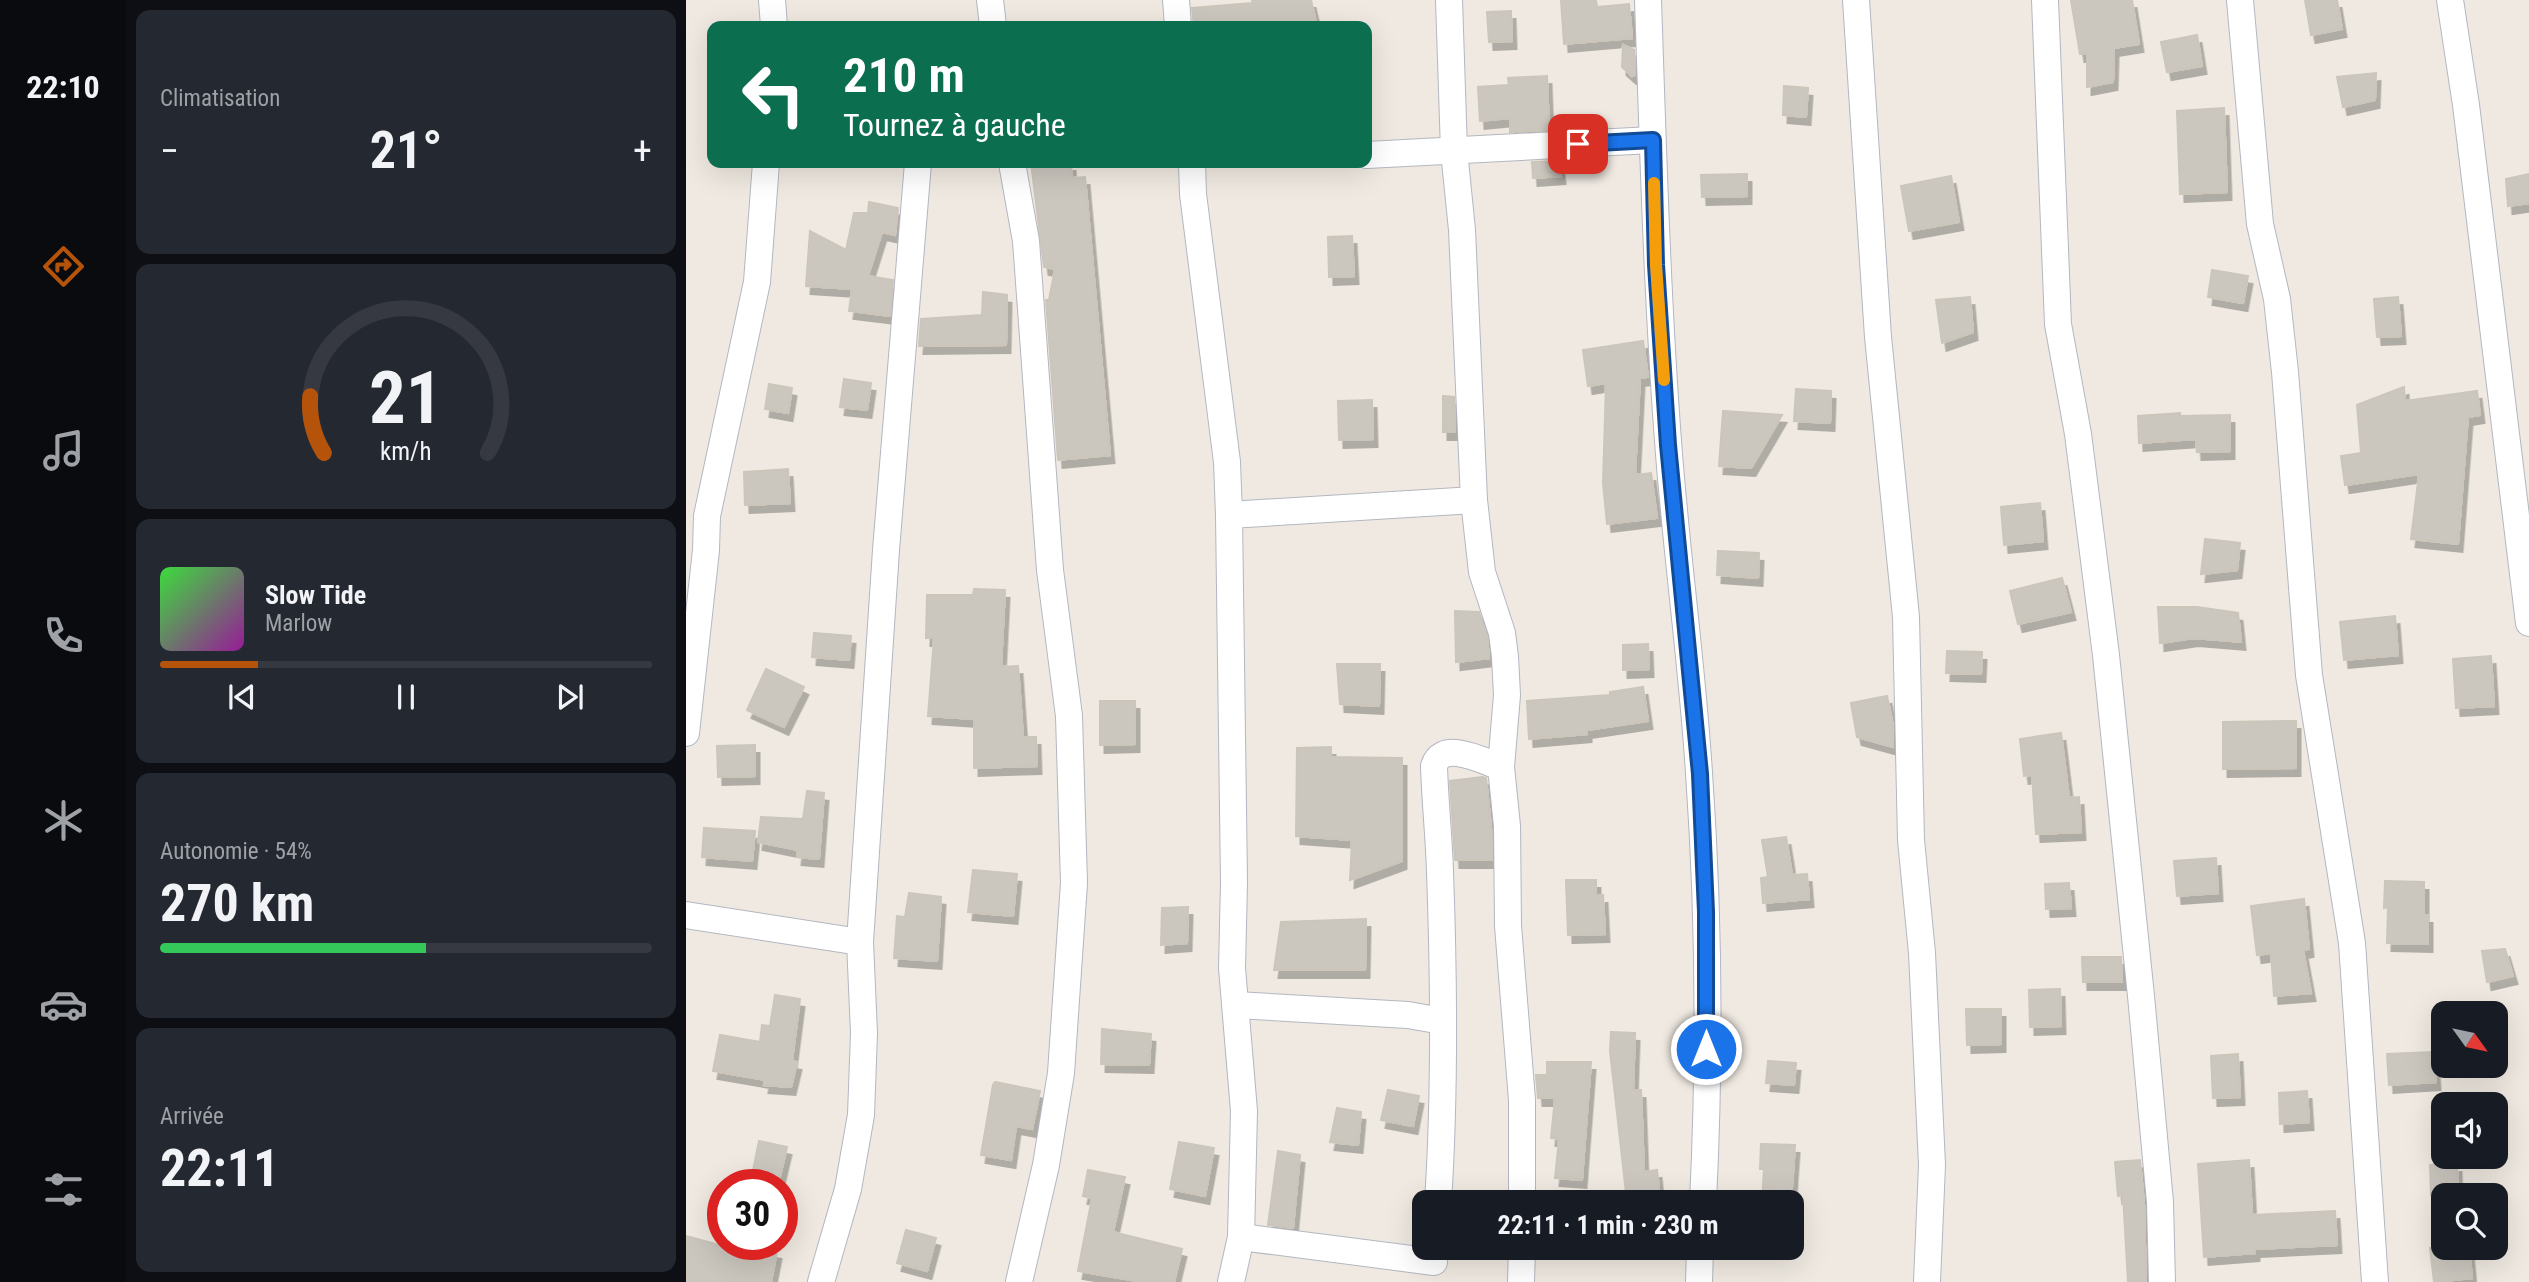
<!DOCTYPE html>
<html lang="fr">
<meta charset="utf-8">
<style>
:root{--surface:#171b24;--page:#242831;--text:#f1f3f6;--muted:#9ea1a6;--line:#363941;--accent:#b45309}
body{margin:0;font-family:"Roboto Condensed",sans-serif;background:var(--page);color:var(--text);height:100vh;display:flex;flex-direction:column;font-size:26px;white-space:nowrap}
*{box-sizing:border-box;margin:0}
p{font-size:23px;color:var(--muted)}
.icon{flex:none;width:38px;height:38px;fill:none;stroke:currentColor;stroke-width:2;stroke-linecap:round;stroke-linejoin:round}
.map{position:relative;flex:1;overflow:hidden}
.sheet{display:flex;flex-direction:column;gap:10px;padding:10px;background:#0d0f14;width:560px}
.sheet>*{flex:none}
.banner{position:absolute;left:21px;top:21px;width:665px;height:147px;border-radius:14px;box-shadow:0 7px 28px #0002;background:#0b6e4f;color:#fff;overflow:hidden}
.needle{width:46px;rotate:123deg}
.controls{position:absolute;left:1745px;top:1001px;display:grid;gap:14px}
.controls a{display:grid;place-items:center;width:77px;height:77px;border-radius:14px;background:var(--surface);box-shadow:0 7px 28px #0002;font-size:35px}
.speed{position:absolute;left:21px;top:1169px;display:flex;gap:14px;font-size:35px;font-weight:700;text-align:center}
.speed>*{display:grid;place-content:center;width:91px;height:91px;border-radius:50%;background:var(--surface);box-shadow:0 7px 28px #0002;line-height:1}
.speed .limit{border:10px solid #d22;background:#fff;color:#111}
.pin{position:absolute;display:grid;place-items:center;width:60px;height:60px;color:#fff;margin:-30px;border-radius:14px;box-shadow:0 4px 10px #0006}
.me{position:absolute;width:77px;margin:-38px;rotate:0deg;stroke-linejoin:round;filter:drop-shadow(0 0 5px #0008)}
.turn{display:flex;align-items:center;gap:24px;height:147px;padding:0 21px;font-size:32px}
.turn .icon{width:91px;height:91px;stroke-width:2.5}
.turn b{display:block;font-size:49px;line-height:60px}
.big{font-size:52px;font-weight:700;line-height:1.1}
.sheet .card{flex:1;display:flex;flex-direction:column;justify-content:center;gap:10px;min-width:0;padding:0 24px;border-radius:14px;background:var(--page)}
.sheet .dial{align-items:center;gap:0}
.dial svg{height:182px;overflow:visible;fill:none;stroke:var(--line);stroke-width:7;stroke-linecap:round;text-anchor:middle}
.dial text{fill:var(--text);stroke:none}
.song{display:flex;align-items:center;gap:21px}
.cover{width:84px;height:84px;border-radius:10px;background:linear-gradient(135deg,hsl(120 70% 55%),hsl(300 70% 35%))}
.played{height:7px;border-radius:4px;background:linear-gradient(90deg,var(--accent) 20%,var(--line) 20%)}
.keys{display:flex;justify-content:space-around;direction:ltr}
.heat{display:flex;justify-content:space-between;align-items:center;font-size:38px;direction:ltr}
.charge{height:10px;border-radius:5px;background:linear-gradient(90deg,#34c759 54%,var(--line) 0)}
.trip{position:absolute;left:726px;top:1190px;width:392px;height:70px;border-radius:14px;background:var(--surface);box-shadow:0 7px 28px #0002;font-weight:700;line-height:70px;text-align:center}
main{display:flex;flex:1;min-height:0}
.menu{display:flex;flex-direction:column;width:126px;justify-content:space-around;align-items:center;background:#090b0e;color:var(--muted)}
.menu .icon{width:49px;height:49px}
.menu .current{color:var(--accent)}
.menu b{font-size:32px;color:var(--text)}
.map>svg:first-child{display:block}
</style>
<main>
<nav class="menu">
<b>22:10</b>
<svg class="icon current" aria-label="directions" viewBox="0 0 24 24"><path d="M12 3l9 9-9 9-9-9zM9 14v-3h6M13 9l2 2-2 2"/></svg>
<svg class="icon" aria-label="music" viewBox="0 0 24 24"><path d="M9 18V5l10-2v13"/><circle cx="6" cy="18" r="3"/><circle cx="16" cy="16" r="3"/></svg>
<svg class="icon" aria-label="phone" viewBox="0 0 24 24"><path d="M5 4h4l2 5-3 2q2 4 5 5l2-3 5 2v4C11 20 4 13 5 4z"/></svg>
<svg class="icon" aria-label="climate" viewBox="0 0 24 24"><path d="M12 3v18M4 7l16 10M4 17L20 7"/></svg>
<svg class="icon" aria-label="car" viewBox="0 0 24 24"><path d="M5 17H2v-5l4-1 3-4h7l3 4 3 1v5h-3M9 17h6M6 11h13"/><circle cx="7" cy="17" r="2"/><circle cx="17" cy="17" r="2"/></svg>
<svg class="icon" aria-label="filters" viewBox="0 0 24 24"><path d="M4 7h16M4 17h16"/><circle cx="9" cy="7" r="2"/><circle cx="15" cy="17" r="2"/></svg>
</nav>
<section class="sheet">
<div class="card"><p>Climatisation</p>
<div class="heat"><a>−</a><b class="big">21°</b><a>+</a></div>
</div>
<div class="card dial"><svg viewBox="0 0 100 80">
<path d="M14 69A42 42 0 1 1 86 69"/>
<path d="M14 69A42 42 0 0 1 8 44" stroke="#b45309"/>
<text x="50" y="56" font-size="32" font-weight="700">21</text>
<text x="50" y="72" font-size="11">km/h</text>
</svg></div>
<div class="card">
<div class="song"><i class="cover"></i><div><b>Slow Tide</b><p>Marlow</p></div></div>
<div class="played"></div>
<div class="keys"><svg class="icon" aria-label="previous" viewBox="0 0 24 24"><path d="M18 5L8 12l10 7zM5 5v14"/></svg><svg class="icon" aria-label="pause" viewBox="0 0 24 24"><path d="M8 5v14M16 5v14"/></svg><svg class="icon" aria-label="next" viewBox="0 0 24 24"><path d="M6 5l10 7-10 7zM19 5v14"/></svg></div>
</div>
<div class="card"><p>Autonomie · 54%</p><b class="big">270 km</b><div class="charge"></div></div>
<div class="card"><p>Arrivée</p><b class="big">22:11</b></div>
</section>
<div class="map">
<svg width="1843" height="1282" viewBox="0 0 1843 1282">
<defs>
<filter id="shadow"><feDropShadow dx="4.5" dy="8" stdDeviation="0" flood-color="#0004"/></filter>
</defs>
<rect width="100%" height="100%" fill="#efe9e1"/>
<g fill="#cbc7bf" stroke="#cbc5ba" stroke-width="2" filter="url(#shadow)">
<polygon points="566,0 625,0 631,26 508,26 506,8 567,3"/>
<polygon points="875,0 910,0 911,7 943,4 946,38 878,44"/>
<polygon points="1385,0 1446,0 1453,44 1428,48 1427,82 1401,87 1401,53 1394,54"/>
<polygon points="1619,0 1651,0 1656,29 1625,35"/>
<polygon points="825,11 826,41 803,42 801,12"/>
<polygon points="1511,35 1516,66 1481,72 1475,42"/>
<polygon points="937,45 948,50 949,75 946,76 936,67"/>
<polygon points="1690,73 1689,100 1657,107 1651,77"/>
<polygon points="861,76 863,130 824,132 824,118 794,121 792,87 823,85 822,78"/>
<polygon points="1098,86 1122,88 1120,117 1097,115"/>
<polygon points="1538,108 1541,192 1494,194 1491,111"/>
<polygon points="873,161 875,176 847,178 846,162"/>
<polygon points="345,163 385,163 386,178 399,177 424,455 372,460 360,300 363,300 369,269 358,267"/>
<polygon points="1061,174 1061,196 1016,197 1015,175"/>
<polygon points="1843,174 1843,203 1822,206 1820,179"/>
<polygon points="1265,176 1273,222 1223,231 1215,186"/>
<polygon points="183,202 212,208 209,235 196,232 182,276 207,280 204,316 163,311 166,289 120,286 124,231 160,250 168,213 182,213"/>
<polygon points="666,236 668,276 643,277 642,237"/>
<polygon points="1526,270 1562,276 1557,303 1522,297"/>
<polygon points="297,292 321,295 320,345 233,346 235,319 296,315"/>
<polygon points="1284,297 1287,332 1256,343 1250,300"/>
<polygon points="1712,297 1715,336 1691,337 1688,299"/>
<polygon points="957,341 962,377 954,378 949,475 965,473 971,518 921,524 917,483 920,383 902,386 897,350"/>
<polygon points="158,379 185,383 181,410 154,407"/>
<polygon points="83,384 106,388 102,413 79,409"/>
<polygon points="1718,387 1719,401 1791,391 1794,415 1782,417 1772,544 1725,539 1733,474 1659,485 1655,456 1675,453 1671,405"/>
<polygon points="1110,389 1145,391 1144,423 1108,421"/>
<polygon points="757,396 768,397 769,432 757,432"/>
<polygon points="686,400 687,439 653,440 652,401"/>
<polygon points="1037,411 1096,415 1065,468 1033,466"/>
<polygon points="1494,413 1494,416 1544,415 1544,451 1511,452 1510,439 1453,443 1452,416"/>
<polygon points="102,469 104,503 59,505 58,472"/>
<polygon points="1354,503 1357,541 1318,545 1315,507"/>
<polygon points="1519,539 1554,543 1551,570 1515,574"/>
<polygon points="1032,551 1073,553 1072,578 1031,575"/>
<polygon points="1376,578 1385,612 1332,624 1324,591"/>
<polygon points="288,589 319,590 315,667 332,666 337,737 350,737 351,766 288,768 288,719 242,716 248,638 240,638 241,595 287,595"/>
<polygon points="1472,607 1511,607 1552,613 1555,642 1508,638 1474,643"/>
<polygon points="769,611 793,612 801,636 803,658 770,662"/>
<polygon points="1709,616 1712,655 1658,660 1654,622"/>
<polygon points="128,633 165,636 163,660 126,657"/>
<polygon points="962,644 963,669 937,670 937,645"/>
<polygon points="1261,651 1296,652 1295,674 1260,673"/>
<polygon points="1805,656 1808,706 1770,708 1767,659"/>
<polygon points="651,664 694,664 693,706 654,704"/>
<polygon points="80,669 118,687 98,727 61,710"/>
<polygon points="957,687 962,721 901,730 901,734 843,739 841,701 924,695 924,692"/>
<polygon points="1201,696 1207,726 1207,747 1171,737 1165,703"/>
<polygon points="414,701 449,701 449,744 414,745"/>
<polygon points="1610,721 1610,768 1537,769 1537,722"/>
<polygon points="1375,733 1383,798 1393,797 1395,832 1350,834 1346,775 1338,776 1334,739"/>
<polygon points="69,745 69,776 32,777 31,746"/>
<polygon points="645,747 645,757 716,758 716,861 664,880 666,840 610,836 611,748"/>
<polygon points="796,777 800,778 805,827 806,860 769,860 764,781"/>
<polygon points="121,791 138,793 133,859 111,857 112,850 72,842 75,817 117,819"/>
<polygon points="18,828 69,831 66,861 16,857"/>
<polygon points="1100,837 1106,875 1121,874 1123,899 1077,903 1075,878 1082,877 1076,840"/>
<polygon points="1530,858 1532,893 1491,896 1488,861"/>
<polygon points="287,870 331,874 327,916 282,912"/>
<polygon points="880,880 910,880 910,896 917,895 919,934 882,935"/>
<polygon points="1699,881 1738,882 1738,915 1742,915 1742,944 1701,943 1702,907 1698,908"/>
<polygon points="1383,883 1385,908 1360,909 1359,884"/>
<polygon points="223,893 255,897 251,961 208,958 211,916 219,917"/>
<polygon points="1618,899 1623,949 1617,950 1625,993 1588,996 1585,953 1571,955 1565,906"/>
<polygon points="502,907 501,943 475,945 476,908"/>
<polygon points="680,919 679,970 588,970 595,922"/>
<polygon points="1819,949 1827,976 1801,982 1796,951"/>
<polygon points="1396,957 1435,957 1436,982 1397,982"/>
<polygon points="1374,989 1375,1026 1344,1027 1343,990"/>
<polygon points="89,995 114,999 106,1061 111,1062 105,1087 78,1085 79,1080 27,1071 34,1035 74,1042 76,1025 84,1026"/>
<polygon points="1280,1009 1315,1009 1315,1044 1281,1045"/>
<polygon points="416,1029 465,1034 463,1065 415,1064"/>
<polygon points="925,1032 949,1033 947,1090 955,1090 958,1172 971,1170 974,1199 941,1202 924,1051"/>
<polygon points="1748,1052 1750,1082 1703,1085 1701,1054"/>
<polygon points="1552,1054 1554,1097 1527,1098 1525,1056"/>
<polygon points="1082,1061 1110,1063 1108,1085 1080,1083"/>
<polygon points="861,1062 905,1062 896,1180 869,1178 873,1139 865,1138 869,1098 852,1098 850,1075 861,1075"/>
<polygon points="309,1082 354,1091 346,1129 330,1126 325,1160 295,1155 307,1085"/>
<polygon points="702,1090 733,1096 727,1126 695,1120"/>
<polygon points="1621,1091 1623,1122 1594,1124 1593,1093"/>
<polygon points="651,1108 675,1112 672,1145 644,1142"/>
<polygon points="73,1141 101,1147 92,1185 64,1185"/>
<polygon points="493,1142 528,1148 519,1196 484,1189"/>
<polygon points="1075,1144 1109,1145 1105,1202 1076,1202 1078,1169 1074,1169"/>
<polygon points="592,1151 614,1155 607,1228 582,1225"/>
<polygon points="1454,1160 1458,1203 1460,1282 1442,1282 1437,1195 1432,1196 1429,1162"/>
<polygon points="1563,1160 1566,1215 1649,1211 1651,1245 1569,1249 1569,1253 1518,1257 1512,1164"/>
<polygon points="1771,1164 1772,1195 1745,1195 1744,1165"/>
<polygon points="402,1170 439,1177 427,1232 496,1249 488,1282 457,1282 392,1271 406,1198 397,1196"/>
<polygon points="220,1230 250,1238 241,1271 211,1263"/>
<polygon points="0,1236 52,1250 55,1244 91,1251 85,1282 0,1282"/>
<polygon points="1744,1248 1783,1248 1786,1278 1748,1282"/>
</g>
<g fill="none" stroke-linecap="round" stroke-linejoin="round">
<defs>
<g id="minor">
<polyline points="86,0 88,26"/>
<polyline points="304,0 307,26"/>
<polyline points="490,0 492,26"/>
<polyline points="763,0 768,151 776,230 788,500 796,572 816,633 819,657 821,695 815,767 821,826 822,926 836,1100 836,1202"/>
<path d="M 962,0 C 967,147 971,294 982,441 C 990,552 1006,662 1013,773 C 1023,915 1024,1060 1017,1202"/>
<polyline points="1170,0 1192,337 1220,617 1225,840 1236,953 1246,1165 1241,1282"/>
<polyline points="1359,0 1372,324 1392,434 1420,655 1455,996 1474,1202 1476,1282"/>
<polyline points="1554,0 1574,224 1591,299 1599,372 1623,675 1666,943 1689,1282"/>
<polyline points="1764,0 1780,105 1843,623"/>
<polyline points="681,155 966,140"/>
<polyline points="326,163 340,241 364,570 383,716 388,883 375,1073 360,1165 333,1282"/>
<polyline points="506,163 507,194 541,462 543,515 548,882 546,968 558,1111 555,1237 545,1282"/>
<polyline points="543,515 788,500"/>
<polyline points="0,733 20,550 21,516 71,282 80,163"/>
<polyline points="0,915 174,942"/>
<polyline points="550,1005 722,1015 756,1021"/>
<path d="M 752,1202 C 759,1094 758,981 754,872 C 753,837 749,801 748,766 C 756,739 797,761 815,767"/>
<polyline points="555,1237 748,1262"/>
<polyline points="135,1282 162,1189 175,1115 178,1033 174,942 200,550 232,163"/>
<polyline points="835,1282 836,1248"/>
<polyline points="1013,1282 1014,1248"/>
</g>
</defs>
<use href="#minor" stroke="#b4b7c1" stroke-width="28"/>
<use href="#minor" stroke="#fff" stroke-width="26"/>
</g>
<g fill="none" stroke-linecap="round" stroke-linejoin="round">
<defs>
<polyline id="route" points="892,144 967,140 970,265 982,445 1014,774 1020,912 1020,1049"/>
</defs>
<use href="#route" stroke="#114b97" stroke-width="18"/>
<use href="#route" stroke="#1a73e8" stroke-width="12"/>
<polyline stroke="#f59e0b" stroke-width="12" points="968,183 970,265 978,380"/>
</g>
</svg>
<div class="controls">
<a><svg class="needle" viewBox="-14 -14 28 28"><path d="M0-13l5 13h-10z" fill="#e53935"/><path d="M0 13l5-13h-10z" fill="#9ea1a6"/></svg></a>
<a><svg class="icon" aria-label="sound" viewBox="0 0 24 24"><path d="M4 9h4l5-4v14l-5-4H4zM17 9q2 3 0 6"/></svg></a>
<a><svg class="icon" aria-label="search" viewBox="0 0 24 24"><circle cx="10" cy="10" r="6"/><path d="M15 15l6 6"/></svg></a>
</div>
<div class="speed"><div class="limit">30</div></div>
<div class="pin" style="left:892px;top:144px;background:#d93025"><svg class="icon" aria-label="arrive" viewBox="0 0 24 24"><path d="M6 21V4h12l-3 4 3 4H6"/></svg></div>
<svg class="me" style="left:1020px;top:1049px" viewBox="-20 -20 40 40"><circle r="17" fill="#1a73e8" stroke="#fff" stroke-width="3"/><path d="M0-11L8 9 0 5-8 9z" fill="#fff"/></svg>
<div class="trip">22:11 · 1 min · 230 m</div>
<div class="banner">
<div class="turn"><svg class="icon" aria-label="left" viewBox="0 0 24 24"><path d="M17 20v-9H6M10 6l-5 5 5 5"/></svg><div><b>210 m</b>Tournez à gauche</div></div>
</div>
</div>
</main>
